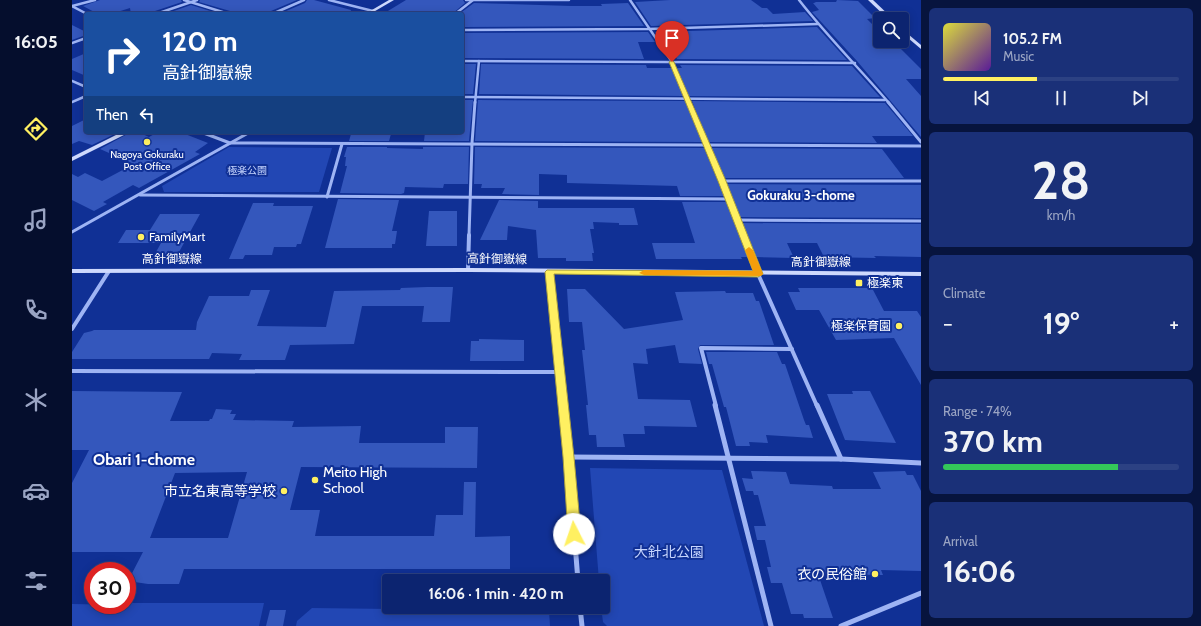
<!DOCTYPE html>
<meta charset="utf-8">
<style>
:root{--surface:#0c2470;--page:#1a3078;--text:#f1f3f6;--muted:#9aa4c3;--line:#2c4183;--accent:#fff061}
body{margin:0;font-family:Cabin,"Noto Sans JP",sans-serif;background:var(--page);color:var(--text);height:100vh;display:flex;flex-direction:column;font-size:15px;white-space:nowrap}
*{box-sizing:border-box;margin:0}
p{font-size:13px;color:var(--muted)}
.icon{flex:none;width:22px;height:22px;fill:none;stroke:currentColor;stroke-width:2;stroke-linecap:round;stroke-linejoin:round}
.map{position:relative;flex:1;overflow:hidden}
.side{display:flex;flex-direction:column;gap:8px;padding:8px;background:#07143e;width:280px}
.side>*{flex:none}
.hud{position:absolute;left:12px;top:12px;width:380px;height:122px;border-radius:4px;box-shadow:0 2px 10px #0003,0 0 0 1px var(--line);background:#1a4fa0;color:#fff;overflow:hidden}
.tools{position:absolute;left:801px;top:12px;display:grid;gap:8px}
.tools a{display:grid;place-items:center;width:36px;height:36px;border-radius:4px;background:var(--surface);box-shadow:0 2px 10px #0003,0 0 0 1px var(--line);font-size:20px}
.speed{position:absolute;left:12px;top:562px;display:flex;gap:8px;font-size:20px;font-weight:700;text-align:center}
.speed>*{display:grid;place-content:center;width:52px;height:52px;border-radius:50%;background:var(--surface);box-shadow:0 2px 10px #0003,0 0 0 1px var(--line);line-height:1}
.speed .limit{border:6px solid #d22;background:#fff;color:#111}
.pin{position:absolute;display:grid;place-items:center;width:34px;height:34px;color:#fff;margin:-41px -17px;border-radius:50% 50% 50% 0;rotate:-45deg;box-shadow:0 0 4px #0007}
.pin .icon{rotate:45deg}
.me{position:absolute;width:44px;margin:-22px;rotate:356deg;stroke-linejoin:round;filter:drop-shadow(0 0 3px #0008)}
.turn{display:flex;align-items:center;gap:14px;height:84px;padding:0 12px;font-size:18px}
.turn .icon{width:52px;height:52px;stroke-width:2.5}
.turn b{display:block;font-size:28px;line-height:34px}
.then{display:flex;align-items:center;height:38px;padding:0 12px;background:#0003;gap:8px;font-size:15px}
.big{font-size:30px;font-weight:700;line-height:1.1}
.side .tile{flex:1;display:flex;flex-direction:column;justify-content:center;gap:6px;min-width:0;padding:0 14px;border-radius:6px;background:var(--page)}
.side .dial{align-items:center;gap:0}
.dial b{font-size:52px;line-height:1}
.song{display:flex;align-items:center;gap:12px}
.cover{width:48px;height:48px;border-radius:6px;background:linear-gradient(135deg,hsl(60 70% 55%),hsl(270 70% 35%))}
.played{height:4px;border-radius:2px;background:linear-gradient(90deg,var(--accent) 40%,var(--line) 40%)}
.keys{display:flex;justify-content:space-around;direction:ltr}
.heat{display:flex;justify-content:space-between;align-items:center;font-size:22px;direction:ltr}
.charge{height:6px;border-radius:3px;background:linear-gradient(90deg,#34c759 74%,var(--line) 0)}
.trip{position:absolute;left:310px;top:574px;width:228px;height:40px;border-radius:4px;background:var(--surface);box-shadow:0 2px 10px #0003,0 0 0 1px var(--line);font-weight:700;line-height:40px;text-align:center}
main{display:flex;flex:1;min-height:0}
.menu{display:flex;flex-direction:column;width:72px;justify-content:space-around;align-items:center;background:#050e2d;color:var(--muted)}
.menu .icon{width:28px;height:28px}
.menu .current{color:var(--accent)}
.menu b{font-size:18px;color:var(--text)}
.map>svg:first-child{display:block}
</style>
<main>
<nav class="menu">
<b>16:05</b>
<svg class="icon current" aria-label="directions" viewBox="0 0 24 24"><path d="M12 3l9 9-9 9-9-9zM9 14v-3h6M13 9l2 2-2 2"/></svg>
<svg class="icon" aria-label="music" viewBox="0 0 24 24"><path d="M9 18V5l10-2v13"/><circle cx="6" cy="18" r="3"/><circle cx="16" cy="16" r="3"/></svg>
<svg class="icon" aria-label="phone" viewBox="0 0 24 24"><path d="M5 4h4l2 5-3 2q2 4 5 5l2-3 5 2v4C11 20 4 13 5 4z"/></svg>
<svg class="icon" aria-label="climate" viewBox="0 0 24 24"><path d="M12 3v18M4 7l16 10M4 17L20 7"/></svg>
<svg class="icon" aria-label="car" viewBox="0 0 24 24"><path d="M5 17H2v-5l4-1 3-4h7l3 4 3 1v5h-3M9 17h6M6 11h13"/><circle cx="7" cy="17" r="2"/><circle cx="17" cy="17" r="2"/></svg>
<svg class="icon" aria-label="filters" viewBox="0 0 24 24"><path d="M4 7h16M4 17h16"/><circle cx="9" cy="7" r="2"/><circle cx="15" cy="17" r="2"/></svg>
</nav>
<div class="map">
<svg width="849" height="626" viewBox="0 0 849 626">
<rect width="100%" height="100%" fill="#103095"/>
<g fill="#2247b4">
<polygon points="157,147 260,148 247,192 92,192 90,186"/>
<polygon points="518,468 650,470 692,626 535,626 531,622 529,607 531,607 531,581 527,581"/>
<polygon points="55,603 192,603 187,626 0,626 0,604 55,605"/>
<polygon points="240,608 477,611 478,626 224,626 225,621"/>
</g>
<g fill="#3457bc" fill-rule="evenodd">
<polygon points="28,0 109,0 110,2 83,11 81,14 59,14 58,8 39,14 26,14 11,6"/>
<polygon points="128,0 225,0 199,11 197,14 160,14 158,11 127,2"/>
<polygon points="235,0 242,0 279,10 278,14 207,14 233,3"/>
<polygon points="334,0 391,0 393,3 380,14 311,14"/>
<polygon points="598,0 679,0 690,8 695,8 701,14 733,12 741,21 579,26 563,2"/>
<polygon points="765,0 786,1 803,18 795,19 808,32 808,47 827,47 849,69 849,79 834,79 849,96 849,137 785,61 740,12 747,10 741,3 744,3 742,2 764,2"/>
<polygon points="402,3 499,6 530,6 529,4 556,3 572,26 390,27 390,14 387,14"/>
<polygon points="119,5 148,14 93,14"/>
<polygon points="0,25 14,32 14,35 0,40"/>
<polygon points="745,27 775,60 605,59 595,42 590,42 583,32"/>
<polygon points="576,32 583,42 566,42 572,59 390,58 390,33"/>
<polygon points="14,53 14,76 0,70 0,59"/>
<polygon points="390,64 404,64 401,94 390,94"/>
<polygon points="409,64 574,65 575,68 600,68 611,96 407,94"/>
<polygon points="608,65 780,66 808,97 617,96 605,68 610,68"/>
<polygon points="390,100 401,100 397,141 352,141 353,132 390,132"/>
<polygon points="406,100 613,101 630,142 403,141"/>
<polygon points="620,101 813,103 841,136 800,136 805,143 636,142"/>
<polygon points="14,119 14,132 47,132 20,145 7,141 0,144 0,126"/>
<polygon points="59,132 66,132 77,137 86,132 108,132 136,143 123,152 128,154 67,188 61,185 31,202 35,204 22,211 0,200 0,174 6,177 13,173 30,181 62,164 28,149"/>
<polygon points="279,134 319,134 317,141 277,141"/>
<polygon points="275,147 315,147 315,148 351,149 351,147 397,147 396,184 372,184 371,188 333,187 332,193 329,194 268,193 275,166 273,166 274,157 272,157"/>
<polygon points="403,147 632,148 652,196 608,196 605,186 495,183 495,175 467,174 467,195 430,194 433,188 409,188 410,184 402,184"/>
<polygon points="639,148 810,149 832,178 651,178"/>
<polygon points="653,184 849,185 849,218 667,217"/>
<polygon points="266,199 327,200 320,231 325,231 323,244 320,244 320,248 253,248"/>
<polygon points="427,200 466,201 466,208 562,208 566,225 547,225 547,223 521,222 522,229 518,229 522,253 520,253 521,261 494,261 494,258 466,258 464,230 436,226 435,240 408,240"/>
<polygon points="610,202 654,202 676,257 669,257 670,259 584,259 580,243 623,243"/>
<polygon points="181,203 202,203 201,206 241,206 229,244 225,244 224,247 202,247 200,255 173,255 171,259 157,259"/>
<polygon points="357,211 385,211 385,246 354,246"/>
<polygon points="88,214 128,214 102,261 79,261 89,243 46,243 54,230 78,230"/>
<polygon points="669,223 849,224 849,257 802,256 804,258 752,257 745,243 715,243 722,258 683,257"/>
<polygon points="355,287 381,287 378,322 350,322 352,306 290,306 282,344 218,345 213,360 167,360 170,354 140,353 137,359 0,359 0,352 12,333 20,331 22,330 124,330 125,322 137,296 177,296 179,290 198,290 185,326 254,327 262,291 328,290 329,288"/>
<polygon points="726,288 800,288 812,311 845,311 849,317 849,385 822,338 764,340 747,310 724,310 716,292 728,292"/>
<polygon points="495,289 513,289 552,329 611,320 603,292 653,291 654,293 681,293 684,301 687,301 702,345 628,345 626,349 630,364 607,363 603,345 574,349 576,364 561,363 566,399 618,400 625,427 572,426 573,434 551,434 553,447 525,447 524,435 517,435 514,405 516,405 510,350 513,350 510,322 497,322"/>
<polygon points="407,339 452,340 452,361 398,361 399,341 407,341"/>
<polygon points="634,352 705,352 710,364 713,364 732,420 734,425 737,425 741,438 694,435 696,443 677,442 678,446 664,446 654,407 652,407 640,364 637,364"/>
<path d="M 0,391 L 110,392 L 98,421 L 137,421 L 138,419 L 140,419 L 144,409 L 160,410 L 158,414 L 164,414 L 161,420 L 222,421 L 220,427 L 289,426 L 287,443 L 373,443 L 373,427 L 406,427 L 405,468 L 229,467 L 218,510 L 248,510 L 243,536 L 362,536 L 364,515 L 391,515 L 392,482 L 404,482 L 403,537 L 438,536 L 438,569 L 112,569 L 107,584 L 76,584 L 56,581 L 71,552 L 0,552 L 0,483 L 17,450 L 0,450 ZM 175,472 L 156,538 L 78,538 L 103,473 Z"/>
<polygon points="780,391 798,391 824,443 773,440 755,394 781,394"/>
<polygon points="679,471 714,472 718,484 760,486 761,489 809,489 801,472 833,471 835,475 841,475 849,491 849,571 809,570 811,575 746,574 761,618 732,618 731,614 719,614 710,583 699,583 695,567 699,567 693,540 685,540 682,526 694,526 686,495 682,495 681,491 674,491 670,478 681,479"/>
<polygon points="198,610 214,610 211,626 194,626"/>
</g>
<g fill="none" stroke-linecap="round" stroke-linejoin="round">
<g stroke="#9eb4f4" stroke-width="2.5">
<polyline points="112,0 157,14"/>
<polyline points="257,0 301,11"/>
<polyline points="394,0 497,0"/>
<polyline points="558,0 600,62 617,103"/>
<path d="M 727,0 C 755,36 787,68 817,103"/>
<polyline points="0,6 23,0"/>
<polyline points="0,6 15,14"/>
<polyline points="84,14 125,0"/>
<polyline points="200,14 232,0"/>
<polyline points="383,14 401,0"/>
<polyline points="390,30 576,29 746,24"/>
<polyline points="0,43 14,38"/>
<polyline points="390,61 783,63"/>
<polyline points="0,81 14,87"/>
<polyline points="390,97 813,100"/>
<polyline points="0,102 14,96"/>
<polyline points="403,103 407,61"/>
</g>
<g stroke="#9eb4f4" stroke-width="3">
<polyline points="617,102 671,236"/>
<polyline points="816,102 849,142"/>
<polyline points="129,132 158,143 849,146"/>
<polyline points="650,181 849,181"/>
<polyline points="68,195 657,199"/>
<polyline points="255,197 270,144"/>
<polyline points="666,220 849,221"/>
<polyline points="0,232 178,132"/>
<polyline points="397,236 400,143 403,102"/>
</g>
<g stroke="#9eb4f4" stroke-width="4">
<polyline points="671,235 686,274 745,406"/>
<polyline points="396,270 397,235"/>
<polyline points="478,272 492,406"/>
<polyline points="0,329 37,271"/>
<polyline points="0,371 488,372"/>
<polyline points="644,406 629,348 720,349"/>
</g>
<g stroke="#9eb4f4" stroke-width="5">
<polyline points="492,405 506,581"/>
<polyline points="643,405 699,626"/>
<polyline points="745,405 769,459"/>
<polyline points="497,457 769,459 849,463"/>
<polyline points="508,607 510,626"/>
<polyline points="769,626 849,593"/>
</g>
<g fill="#ced9fd" fill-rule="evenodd">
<polygon points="317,0 322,0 298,14 293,14"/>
<polygon points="796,0 801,0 821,19 816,19"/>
<polygon points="830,29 849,45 849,49 830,33"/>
<polygon points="50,132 58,132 0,161 0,157"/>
<polygon points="396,268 849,272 849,276 396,272 0,273 0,269"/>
</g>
</g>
<polygon fill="#fff061" stroke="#a69c3f" points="600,60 602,62 654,181 691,274 686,277 482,274 502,457 509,534 507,538 502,540 498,538 496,534 491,457 473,272 475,270 681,271 646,181 597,62"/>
<polygon fill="#f59e0b" points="677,247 681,250 691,274 689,276 572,275 567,273 572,270 681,271 673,250"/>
<g fill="#fff061" stroke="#103095" stroke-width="1.5">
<circle cx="75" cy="142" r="4"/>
<circle cx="69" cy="237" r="4"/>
<rect x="783" y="279" width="8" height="8" rx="2"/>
<circle cx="827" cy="326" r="4"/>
<circle cx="243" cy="480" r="4"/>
<circle cx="212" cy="491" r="4"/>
<circle cx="803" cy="574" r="4"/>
</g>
<g text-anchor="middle" stroke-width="4" stroke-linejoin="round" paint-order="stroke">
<g font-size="10" fill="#fff" stroke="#103095">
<text x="75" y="158">Nagoya Gokuraku<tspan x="75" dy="12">Post Office</tspan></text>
</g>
<g font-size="10" fill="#c6d5fe" stroke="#103095">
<text x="175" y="174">極楽公園</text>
</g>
<g font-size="12" fill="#fff" stroke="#103095" text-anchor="start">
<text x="77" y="241">FamilyMart</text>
<text x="795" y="287">極楽東</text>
<text x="819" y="330" text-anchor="end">極楽保育園</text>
</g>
<g font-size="12" fill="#fff" stroke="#103095">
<text x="100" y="263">高針御嶽線</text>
<text transform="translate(425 259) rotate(1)" y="4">高針御嶽線</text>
<text x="749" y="266">高針御嶽線</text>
</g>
<g font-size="13" font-weight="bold" fill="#fff" stroke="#103095">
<text x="729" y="200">Gokuraku 3-chome</text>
</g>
<g font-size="14" fill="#fff" stroke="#103095" text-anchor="end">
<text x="251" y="477" text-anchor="start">Meito High<tspan x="251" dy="16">School</tspan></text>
<text x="204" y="496">市立名東高等学校</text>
<text x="795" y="579">衣の民俗館</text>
</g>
<g font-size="14" fill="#c6d5fe" stroke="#103095">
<text x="597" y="557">大針北公園</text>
</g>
<g font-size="16" font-weight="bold" fill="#fff" stroke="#103095">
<text x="72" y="465">Obari 1-chome</text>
</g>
</g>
</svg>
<div class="tools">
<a><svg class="icon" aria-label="search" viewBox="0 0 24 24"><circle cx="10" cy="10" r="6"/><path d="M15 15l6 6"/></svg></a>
</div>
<div class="speed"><div class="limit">30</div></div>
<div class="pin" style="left:600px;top:62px;background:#d93025"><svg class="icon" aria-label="arrive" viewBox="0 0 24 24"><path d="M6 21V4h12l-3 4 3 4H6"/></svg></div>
<svg class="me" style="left:502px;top:534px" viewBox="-20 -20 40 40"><circle r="19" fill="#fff"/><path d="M0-13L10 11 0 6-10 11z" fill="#fff061"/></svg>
<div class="trip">16:06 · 1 min · 420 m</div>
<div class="hud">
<div class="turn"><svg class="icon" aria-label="right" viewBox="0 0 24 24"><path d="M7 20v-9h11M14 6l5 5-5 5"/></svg><div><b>120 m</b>高針御嶽線</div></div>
<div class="then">Then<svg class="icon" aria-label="left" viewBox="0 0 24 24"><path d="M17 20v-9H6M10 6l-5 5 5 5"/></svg></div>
</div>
</div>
<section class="side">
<div class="tile">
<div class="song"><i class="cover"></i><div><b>105.2 FM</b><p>Music</p></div></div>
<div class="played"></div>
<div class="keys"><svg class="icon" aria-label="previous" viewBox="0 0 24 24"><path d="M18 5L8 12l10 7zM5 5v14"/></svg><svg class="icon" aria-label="pause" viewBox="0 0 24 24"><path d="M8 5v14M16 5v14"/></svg><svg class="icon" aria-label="next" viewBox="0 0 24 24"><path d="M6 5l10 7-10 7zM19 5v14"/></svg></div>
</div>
<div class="tile dial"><b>28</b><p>km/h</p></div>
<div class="tile"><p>Climate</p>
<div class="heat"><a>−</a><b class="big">19°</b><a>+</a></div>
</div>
<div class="tile"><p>Range · 74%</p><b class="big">370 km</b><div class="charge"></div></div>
<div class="tile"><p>Arrival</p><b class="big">16:06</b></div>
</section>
</main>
